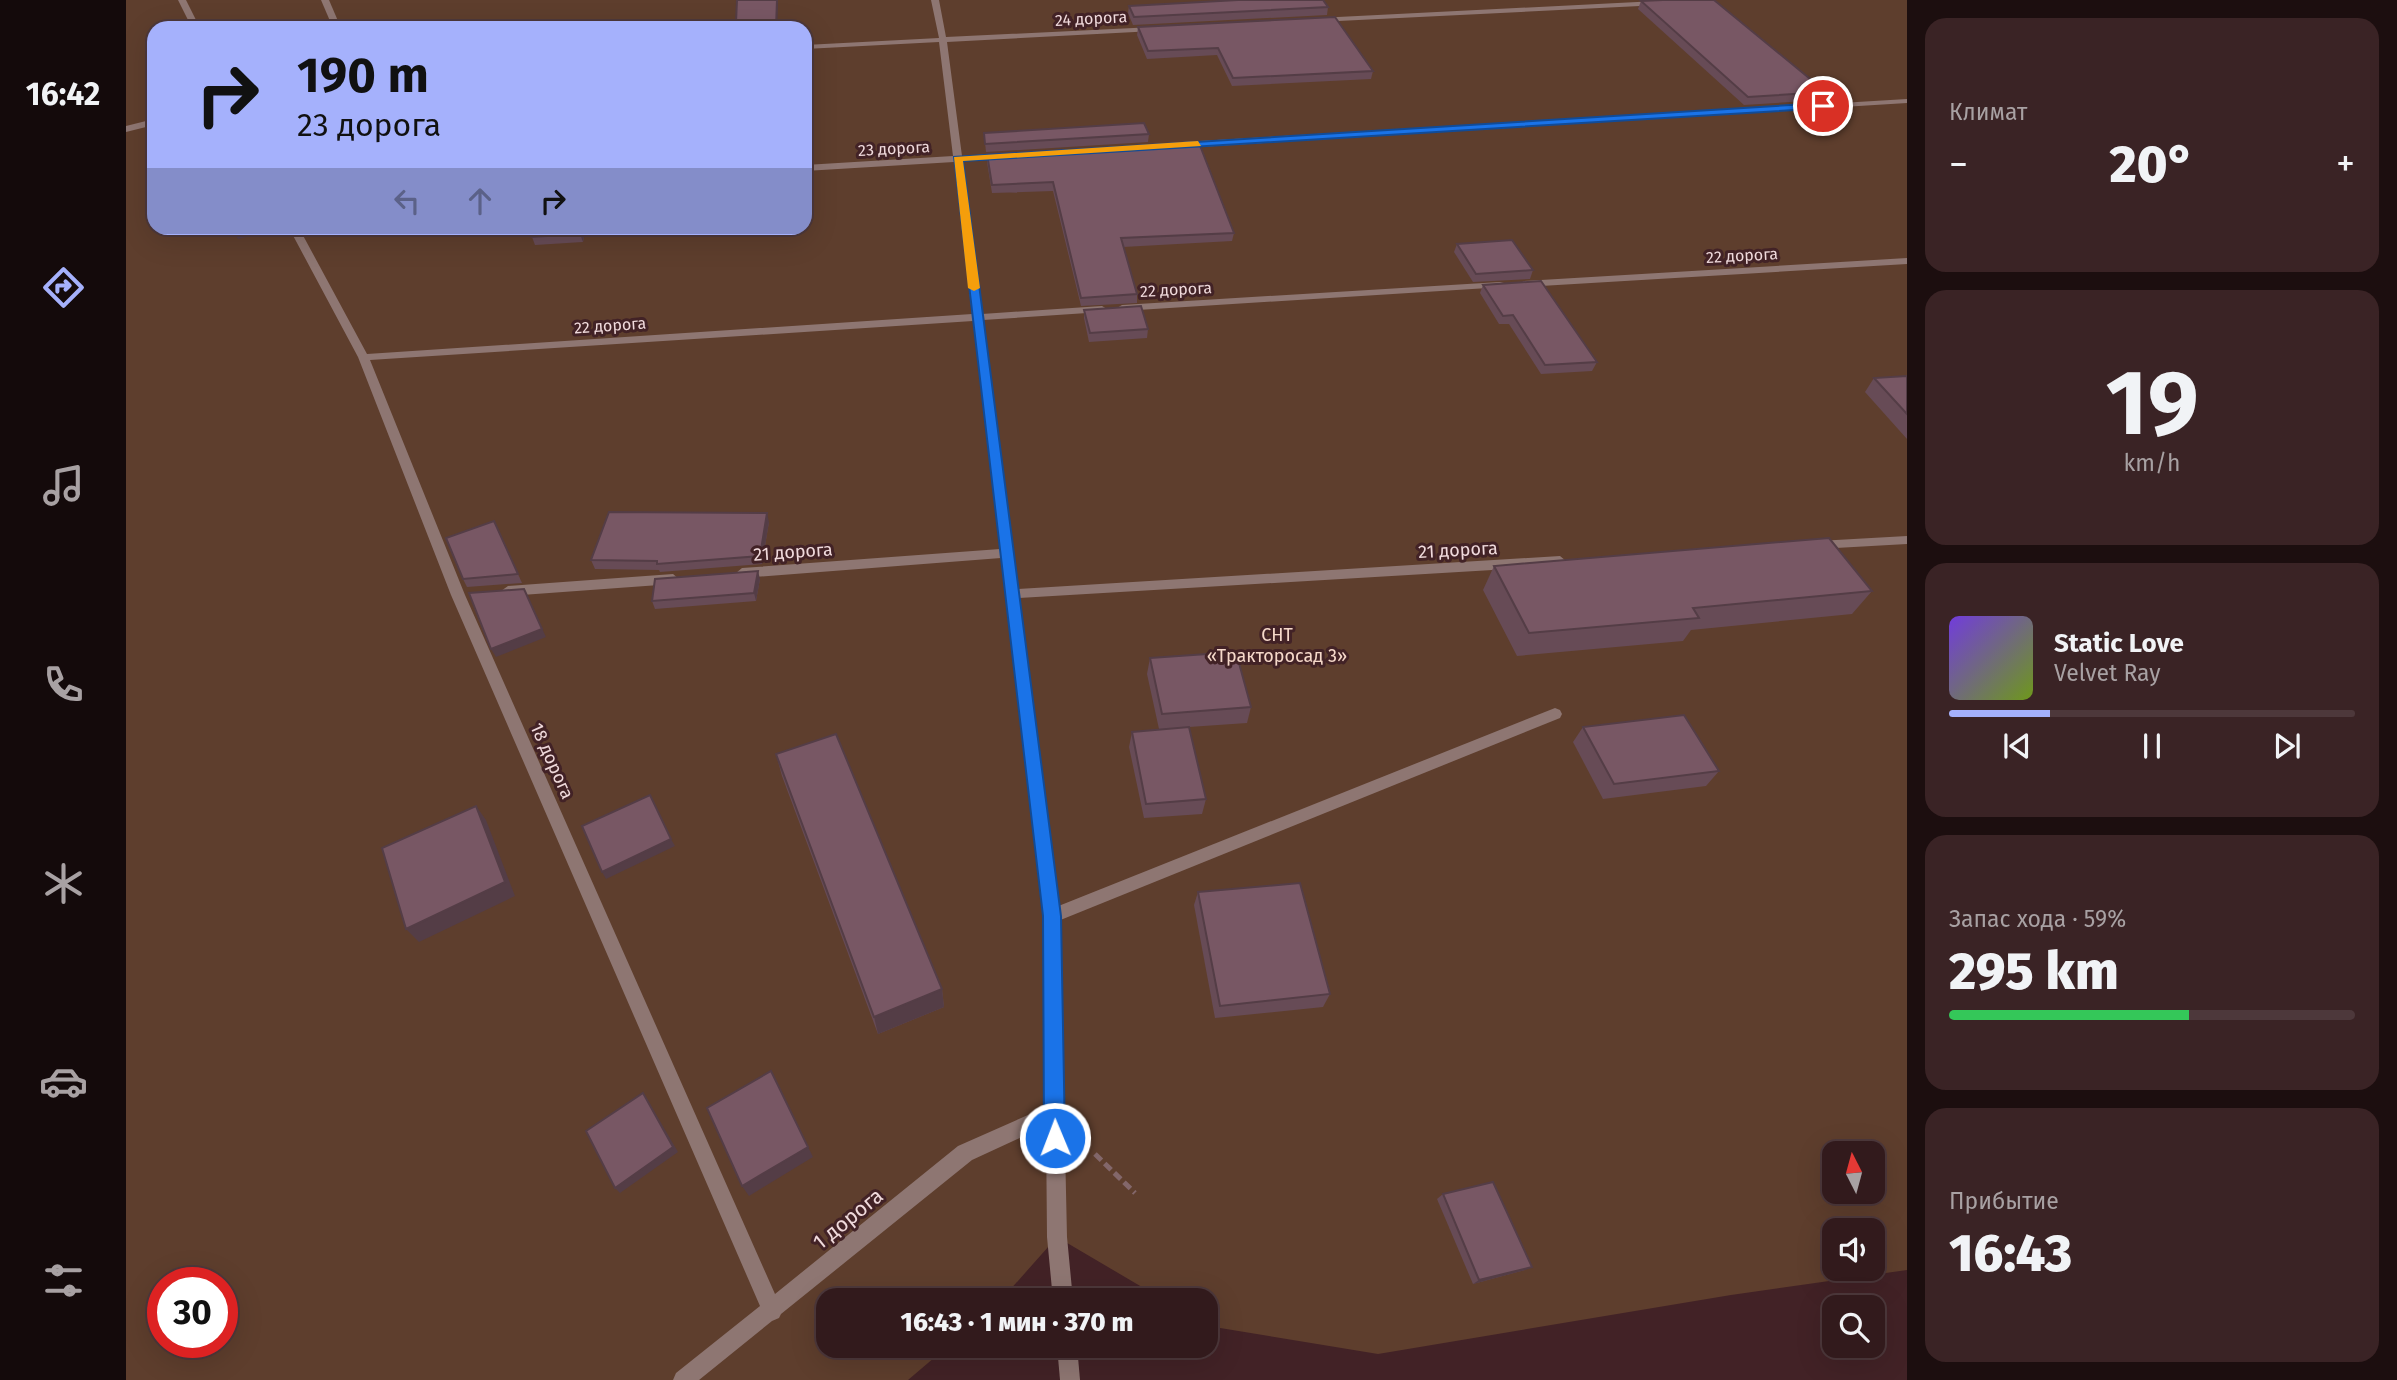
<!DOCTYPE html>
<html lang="ru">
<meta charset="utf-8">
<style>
:root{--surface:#321a1c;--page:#3a2325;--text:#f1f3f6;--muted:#a8a1a3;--line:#4d383b;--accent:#a5b1fc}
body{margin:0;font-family:"Fira Sans",sans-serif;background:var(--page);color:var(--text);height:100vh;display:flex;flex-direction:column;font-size:26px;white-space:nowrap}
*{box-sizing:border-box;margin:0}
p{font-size:23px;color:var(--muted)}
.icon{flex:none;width:38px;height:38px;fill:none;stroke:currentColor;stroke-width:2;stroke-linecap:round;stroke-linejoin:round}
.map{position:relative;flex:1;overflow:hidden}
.sheet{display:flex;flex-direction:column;gap:18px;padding:18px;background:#1c0e0f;width:490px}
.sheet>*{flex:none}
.hud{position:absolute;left:21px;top:21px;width:665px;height:214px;border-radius:21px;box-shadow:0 7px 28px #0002,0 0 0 2px var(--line);background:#a5b1fc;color:#111;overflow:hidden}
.needle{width:46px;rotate:354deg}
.buttons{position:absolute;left:1696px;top:1141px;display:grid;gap:14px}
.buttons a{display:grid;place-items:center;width:63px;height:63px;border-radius:14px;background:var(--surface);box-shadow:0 7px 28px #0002,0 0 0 2px var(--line);font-size:35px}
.speed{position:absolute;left:21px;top:1267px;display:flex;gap:14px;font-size:35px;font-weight:700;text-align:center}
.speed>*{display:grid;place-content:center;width:91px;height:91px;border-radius:50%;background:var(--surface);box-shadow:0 7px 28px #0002,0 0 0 2px var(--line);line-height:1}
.speed .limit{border:10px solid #d22;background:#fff;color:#111}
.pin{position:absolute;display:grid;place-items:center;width:60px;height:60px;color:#fff;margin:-30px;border:4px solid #fff;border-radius:50%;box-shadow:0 2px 7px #0007}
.me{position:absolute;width:77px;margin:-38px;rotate:359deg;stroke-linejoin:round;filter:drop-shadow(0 0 5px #0008)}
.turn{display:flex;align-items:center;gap:24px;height:147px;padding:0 35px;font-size:32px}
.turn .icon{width:91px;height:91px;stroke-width:2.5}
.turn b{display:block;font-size:49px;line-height:60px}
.lanes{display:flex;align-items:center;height:66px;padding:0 35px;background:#0003;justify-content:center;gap:35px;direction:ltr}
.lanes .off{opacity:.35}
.big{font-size:52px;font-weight:800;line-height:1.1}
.sheet .widget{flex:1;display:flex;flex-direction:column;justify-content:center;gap:10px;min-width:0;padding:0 24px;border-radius:21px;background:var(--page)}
.sheet .dial{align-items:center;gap:0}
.dial b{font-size:91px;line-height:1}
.song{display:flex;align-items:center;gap:21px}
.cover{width:84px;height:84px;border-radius:10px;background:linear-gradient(135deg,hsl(260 70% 55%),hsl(80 70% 35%))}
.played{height:7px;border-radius:4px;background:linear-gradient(90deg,var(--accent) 25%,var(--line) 25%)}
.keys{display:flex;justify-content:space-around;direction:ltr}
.heat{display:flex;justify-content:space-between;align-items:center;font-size:38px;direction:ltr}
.charge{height:10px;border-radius:5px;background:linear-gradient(90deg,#34c759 59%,var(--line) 0)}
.trip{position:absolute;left:690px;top:1288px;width:402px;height:70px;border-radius:21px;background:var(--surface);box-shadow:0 7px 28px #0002,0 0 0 2px var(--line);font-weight:800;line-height:70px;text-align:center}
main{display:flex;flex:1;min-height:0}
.tabs{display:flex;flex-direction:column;width:126px;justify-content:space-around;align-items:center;background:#140a0b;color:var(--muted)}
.tabs .icon{width:49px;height:49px}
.tabs .current{color:var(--accent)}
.tabs b{font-size:32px;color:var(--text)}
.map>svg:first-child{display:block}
</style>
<main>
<nav class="tabs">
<b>16:42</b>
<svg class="icon current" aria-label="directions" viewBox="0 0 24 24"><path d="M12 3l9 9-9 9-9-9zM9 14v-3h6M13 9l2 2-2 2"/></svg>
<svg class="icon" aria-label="music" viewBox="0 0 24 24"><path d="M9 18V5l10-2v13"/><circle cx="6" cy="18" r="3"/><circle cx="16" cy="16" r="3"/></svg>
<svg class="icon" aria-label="phone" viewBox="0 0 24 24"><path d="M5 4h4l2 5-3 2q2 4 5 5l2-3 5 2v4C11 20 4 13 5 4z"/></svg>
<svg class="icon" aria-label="climate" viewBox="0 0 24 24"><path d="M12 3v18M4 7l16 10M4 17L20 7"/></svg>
<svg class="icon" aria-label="car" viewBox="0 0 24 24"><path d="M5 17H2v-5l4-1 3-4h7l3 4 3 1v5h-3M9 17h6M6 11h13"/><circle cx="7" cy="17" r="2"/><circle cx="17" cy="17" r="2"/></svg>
<svg class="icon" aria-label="filters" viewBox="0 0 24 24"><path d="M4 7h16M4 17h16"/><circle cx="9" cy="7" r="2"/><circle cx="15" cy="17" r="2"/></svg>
</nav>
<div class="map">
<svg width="1781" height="1380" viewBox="0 0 1781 1380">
<rect width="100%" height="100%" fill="#422226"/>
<path fill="#5e3e2d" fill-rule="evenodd" d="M 0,0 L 1781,0 L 1781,1270 L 1605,1295 L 1252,1354 L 1082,1326 L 1080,1300 L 1038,1300 L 931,1237 L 875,1300 L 702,1300 L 702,1346 L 822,1346 L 782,1380 L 0,1380 ZM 28,28 L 679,28 L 679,228 L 28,228 ZM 1708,1153 L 1746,1153 L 1746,1192 L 1708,1192 ZM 1708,1230 L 1746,1230 L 1746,1269 L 1708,1269 ZM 37,1283 L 96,1283 L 96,1342 L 37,1342 Z"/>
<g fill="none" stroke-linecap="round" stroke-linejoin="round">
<polyline stroke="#83676a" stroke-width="5" stroke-dasharray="9 4.5" stroke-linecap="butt" points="969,1154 1009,1193"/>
<polygon fill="#8e7672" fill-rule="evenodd" points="1429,708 1434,710 1436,714 1434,718 932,921 926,923 920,921 918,916 920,911"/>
<g fill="#8e7672" fill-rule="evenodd">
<polygon points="52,0 60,0 74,28 66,28"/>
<polygon points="195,0 203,0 215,28 207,28"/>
<path d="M 805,0 L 813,0 L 820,37 L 1028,27 L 1032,29 L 1028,31 L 821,42 L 836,156 L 878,153 L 882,156 L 878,159 L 837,161 L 856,314 L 976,306 L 981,309 L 976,312 L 857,320 L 892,589 L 1434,556 L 1440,561 L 1434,566 L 893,598 L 934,916 L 941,1237 L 947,1300 L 927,1300 L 921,1237 L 920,1126 L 846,1160 L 655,1314 L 653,1318 L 646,1321 L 573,1380 L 547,1380 L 550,1373 L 634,1306 L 325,595 L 232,357 L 163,228 L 173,228 L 241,354 L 846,314 L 828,162 L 679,171 L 679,165 L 827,156 L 813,42 L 679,49 L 679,45 L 813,38 ZM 847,321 L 874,549 L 616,568 L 610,573 L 616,578 L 875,558 L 918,916 L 920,1107 L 832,1146 L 649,1294 L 339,595 L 244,360 Z"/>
<polygon points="1531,1 1535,3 1534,5 1192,22 1188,20 1192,18"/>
<polygon points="1781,99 1781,103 1056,148 1052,145 1056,142"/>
<polygon points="28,119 28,125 0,132 0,126"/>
<polygon points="1781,258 1781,264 1398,287 1393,284 1398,281"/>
<polygon points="1374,282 1378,283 1378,287 996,311 991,308 996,305"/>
<polygon points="1781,536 1781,544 1692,549 1686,545 1692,541"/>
<polygon points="547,574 553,579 547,584 382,596 375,591 382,586"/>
<polygon points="931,1346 951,1346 954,1380 934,1380"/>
</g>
</g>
<g fill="#674b56">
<polygon points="1515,1 1700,92 1695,100 1618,105 1512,9"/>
<polygon points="1003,6 1202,7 1201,15 1007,25 1002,13"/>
<polygon points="1012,27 1247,71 1245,79 1106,86 1091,55 1021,59 1011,35"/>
<polygon points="858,133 1023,134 1022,142 860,152"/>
<polygon points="861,154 1108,233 1106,241 997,247 1011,294 1011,303 955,306 927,191 866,193 861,162"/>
<polygon points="460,228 457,242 409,245 406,237"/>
<polygon points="1331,244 1407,270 1404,279 1347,282 1328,252"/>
<polygon points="1357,285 1471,362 1466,371 1415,374 1383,324 1373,324 1354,293"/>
<polygon points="958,310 1022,329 1021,338 963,342 958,318"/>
<polygon points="1781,376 1781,439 1739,392 1748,378"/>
<polygon points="368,521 396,583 341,587 337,579"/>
<polygon points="643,522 636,564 534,572 533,570 469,569 465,560"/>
<polygon points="1368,566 1746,591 1726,614 1565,630 1557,641 1391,656 1357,590"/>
<polygon points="634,579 630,601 529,609 526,601"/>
<polygon points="1024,658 1125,707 1121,723 1063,727 1080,799 1076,814 1018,818 1003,747 1006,732 1033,729 1021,674"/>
<polygon points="1457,727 1593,771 1580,786 1477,799 1447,742"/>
<polygon points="650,754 816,989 818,1007 752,1034 656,776"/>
<polygon points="1072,892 1204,994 1197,1007 1089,1018 1068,905"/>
<polygon points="1317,1194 1399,1270 1347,1284 1311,1199"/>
</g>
<g fill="#543d46">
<polygon points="651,0 652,0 651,28 650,28"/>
<polygon points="119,228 155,228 112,239 107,231"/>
<polygon points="455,228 460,228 457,242 454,234"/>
<polygon points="641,513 643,522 636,564 634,556"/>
<polygon points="632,571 634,579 630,601 628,593"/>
<polygon points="398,589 420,637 370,657 365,649"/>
<polygon points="350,806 360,820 389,896 293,942 280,929"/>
<polygon points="545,839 549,846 480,879 476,872"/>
<polygon points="816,989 818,1007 752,1034 748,1017"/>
<polygon points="645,1071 687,1157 623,1196 616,1186"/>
<polygon points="517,1093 521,1099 552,1152 494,1193 489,1188"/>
<polygon points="1406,1267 1399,1270 1347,1284 1353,1280"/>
</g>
<g fill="#785764" stroke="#543d46" stroke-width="2">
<polygon points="611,0 651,0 650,28 585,28 586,24 610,22"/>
<polygon points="1112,0 1197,0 1202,7 1008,17 1003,6"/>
<polygon points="1537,0 1588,0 1700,92 1622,97 1515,1"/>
<polygon points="1209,17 1247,71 1107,78 1092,48 1022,51 1012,27"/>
<polygon points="1018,123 1023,134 859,144 858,133"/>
<polygon points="1073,143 1108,233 995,238 1011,294 955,298 927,182 866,185 861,154"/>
<polygon points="105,228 119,228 107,231"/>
<polygon points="409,228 455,228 454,234 406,237"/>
<polygon points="1386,240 1407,270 1350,274 1331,244"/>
<polygon points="1415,281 1471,362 1419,365 1387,315 1377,316 1357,285"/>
<polygon points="1015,306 1022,329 964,333 958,310"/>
<polygon points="1781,376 1781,414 1748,378"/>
<polygon points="483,512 641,513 634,556 531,564 531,561 465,560"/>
<polygon points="368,521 392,574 337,579 320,538"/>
<polygon points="1703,538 1746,591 1567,608 1573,618 1403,633 1368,566"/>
<polygon points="632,571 628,593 526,601 529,579"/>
<polygon points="398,589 416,629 365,649 343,593"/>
<polygon points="1110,652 1125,707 1036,714 1024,658"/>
<polygon points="1558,715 1593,771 1488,784 1457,727"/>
<polygon points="1063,727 1080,799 1020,804 1006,732"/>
<polygon points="710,734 816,989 748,1017 650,754"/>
<polygon points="524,795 545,839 476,872 456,826"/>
<polygon points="350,806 379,882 280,929 256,848"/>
<polygon points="1174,883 1204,994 1094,1006 1072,892"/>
<polygon points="645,1071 682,1147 616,1186 581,1108"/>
<polygon points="517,1093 547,1147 489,1188 460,1131"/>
<polygon points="1367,1182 1406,1267 1353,1280 1317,1194"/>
</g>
<polygon fill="#1a73e8" stroke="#114b97" stroke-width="2" points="1697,103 1701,108 837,161 935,916 939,1138 936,1145 929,1148 922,1145 918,1138 917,916 828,157"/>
<polygon fill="#f59e0b" points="1072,141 1075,146 837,161 854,288 848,291 842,288 828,157"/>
<g text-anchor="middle" stroke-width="6" stroke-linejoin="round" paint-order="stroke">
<g font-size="16" fill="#f0dadc" stroke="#422226">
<text transform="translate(965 18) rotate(-3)" y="6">24 дорога</text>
<text transform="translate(768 148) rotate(-3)" y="6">23 дорога</text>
<text transform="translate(1616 255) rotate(-3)" y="6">22 дорога</text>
<text transform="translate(1050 289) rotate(-3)" y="6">22 дорога</text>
<text transform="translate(484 325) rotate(-4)" y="6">22 дорога</text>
</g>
<g font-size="18" fill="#f0dadc" stroke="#422226">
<text transform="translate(1332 550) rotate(-3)" y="6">21 дорога</text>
<text transform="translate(667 552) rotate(-4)" y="6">21 дорога</text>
<text transform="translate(426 761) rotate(66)" y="6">18 дорога</text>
</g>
<g font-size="18" fill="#f6d9ca" stroke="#422226">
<text x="1151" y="641">СНТ<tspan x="1151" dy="21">«Тракторосад 3»</tspan></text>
</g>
<g font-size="21" fill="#f0dadc" stroke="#422226">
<text transform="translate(722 1219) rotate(-39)" y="7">1 дорога</text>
</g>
</g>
</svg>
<div class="buttons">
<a><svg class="needle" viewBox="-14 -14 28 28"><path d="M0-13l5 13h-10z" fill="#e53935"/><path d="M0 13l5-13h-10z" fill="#a8a1a3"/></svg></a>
<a><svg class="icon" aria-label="sound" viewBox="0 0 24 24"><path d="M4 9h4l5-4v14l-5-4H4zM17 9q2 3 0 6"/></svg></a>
<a><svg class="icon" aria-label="search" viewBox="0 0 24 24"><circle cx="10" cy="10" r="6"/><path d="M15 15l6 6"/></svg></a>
</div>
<div class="speed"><div class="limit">30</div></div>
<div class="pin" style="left:1697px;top:106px;background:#d93025"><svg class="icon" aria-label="arrive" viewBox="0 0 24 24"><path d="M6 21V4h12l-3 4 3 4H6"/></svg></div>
<svg class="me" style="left:929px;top:1138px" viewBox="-20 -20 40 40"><circle r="17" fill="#1a73e8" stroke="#fff" stroke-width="3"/><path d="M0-11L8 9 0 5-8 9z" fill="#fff"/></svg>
<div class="trip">16:43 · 1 мин · 370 m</div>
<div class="hud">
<div class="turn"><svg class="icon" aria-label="right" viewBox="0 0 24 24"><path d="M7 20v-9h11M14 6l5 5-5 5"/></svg><div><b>190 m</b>23 дорога</div></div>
<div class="lanes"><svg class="icon off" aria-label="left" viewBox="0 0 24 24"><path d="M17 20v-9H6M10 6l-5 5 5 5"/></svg><svg class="icon off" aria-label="ahead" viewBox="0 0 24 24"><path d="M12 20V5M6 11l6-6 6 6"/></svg><svg class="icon" aria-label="right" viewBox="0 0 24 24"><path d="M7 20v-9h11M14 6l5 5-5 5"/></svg></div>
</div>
</div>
<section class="sheet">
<div class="widget"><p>Климат</p>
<div class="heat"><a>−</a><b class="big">20°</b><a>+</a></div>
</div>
<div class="widget dial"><b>19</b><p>km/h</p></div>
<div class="widget">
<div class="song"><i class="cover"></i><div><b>Static Love</b><p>Velvet Ray</p></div></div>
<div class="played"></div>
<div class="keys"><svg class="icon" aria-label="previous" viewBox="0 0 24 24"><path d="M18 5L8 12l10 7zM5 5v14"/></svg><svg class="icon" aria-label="pause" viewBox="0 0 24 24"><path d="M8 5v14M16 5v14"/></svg><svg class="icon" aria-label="next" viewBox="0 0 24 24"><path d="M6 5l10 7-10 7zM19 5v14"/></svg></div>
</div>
<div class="widget"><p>Запас хода · 59%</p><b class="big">295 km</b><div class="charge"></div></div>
<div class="widget"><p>Прибытие</p><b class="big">16:43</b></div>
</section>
</main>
